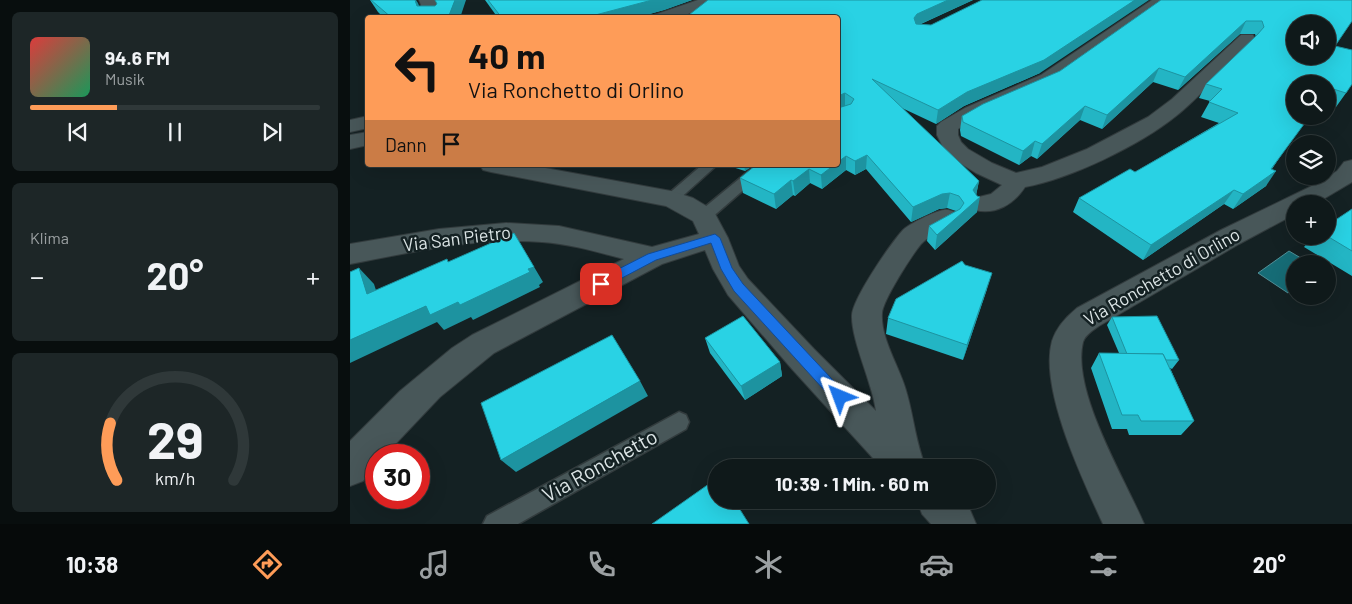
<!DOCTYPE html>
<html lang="de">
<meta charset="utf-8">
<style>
:root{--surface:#0f191a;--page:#1d2627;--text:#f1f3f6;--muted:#9ba0a2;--line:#2f3839;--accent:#fe9c58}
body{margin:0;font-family:Barlow,sans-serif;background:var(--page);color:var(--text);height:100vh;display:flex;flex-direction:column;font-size:19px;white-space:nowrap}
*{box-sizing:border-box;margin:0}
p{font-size:16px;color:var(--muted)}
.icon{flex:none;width:28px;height:28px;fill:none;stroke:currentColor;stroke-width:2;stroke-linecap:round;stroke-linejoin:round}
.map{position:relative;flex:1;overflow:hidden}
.panel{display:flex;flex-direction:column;gap:12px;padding:12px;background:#080e0e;width:350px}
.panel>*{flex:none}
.top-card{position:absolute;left:15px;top:15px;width:475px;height:152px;border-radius:5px;box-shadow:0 5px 20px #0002,0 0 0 1px var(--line);background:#fe9c58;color:#111;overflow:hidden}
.buttons{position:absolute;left:936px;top:15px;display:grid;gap:10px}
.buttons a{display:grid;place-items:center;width:50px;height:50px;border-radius:50%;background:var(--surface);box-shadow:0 5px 20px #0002,0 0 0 1px var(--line);font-size:25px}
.speed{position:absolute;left:15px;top:444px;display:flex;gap:10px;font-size:25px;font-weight:700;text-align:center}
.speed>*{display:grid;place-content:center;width:65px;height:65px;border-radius:50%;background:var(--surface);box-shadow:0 5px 20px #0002,0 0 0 1px var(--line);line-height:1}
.speed .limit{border:8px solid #d22;background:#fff;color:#111}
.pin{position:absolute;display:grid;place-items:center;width:42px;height:42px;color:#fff;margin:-21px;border-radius:10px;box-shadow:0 2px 8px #0006}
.me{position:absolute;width:55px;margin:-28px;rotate:316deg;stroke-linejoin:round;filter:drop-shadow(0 0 4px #0008)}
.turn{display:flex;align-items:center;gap:18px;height:105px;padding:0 20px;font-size:22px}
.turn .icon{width:65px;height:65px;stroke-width:2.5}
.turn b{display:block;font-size:35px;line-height:42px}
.then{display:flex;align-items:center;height:48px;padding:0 20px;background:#0003;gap:10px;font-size:19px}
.big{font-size:38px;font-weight:700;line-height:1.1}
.panel .card{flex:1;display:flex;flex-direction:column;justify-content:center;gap:8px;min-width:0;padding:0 18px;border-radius:8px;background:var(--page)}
.panel .dial{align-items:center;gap:0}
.dial svg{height:130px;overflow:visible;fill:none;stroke:var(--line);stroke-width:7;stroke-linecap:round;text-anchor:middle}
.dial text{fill:var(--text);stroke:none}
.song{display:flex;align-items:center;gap:15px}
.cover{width:60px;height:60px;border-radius:8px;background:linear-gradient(135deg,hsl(0 70% 55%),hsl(150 70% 35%))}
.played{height:5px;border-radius:2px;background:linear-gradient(90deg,var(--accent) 30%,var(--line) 30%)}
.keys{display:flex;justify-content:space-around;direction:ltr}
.heat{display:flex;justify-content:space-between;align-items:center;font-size:28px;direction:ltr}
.trip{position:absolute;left:358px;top:459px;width:288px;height:50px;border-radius:25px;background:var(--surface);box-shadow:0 5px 20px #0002,0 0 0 1px var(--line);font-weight:700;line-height:50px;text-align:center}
.tabs{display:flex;height:80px;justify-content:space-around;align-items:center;background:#060a0a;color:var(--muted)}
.tabs .icon{width:35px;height:35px}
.tabs .active{color:var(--accent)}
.tabs b{font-size:22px;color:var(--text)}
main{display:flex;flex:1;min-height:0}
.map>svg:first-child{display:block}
</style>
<main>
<section class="panel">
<div class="card">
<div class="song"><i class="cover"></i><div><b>94.6 FM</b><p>Musik</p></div></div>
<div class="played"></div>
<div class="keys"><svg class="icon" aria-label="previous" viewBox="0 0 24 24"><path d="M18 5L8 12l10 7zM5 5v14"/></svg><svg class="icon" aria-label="pause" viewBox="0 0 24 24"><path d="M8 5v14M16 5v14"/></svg><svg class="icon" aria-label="next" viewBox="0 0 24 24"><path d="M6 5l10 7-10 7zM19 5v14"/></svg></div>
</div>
<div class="card"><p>Klima</p>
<div class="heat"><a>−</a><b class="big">20°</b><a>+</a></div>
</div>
<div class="card dial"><svg viewBox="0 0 100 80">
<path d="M14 69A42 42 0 1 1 86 69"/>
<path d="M14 69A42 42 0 0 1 10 34" stroke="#fe9c58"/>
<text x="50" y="56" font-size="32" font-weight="700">29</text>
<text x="50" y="72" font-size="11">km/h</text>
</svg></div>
</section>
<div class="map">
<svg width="1002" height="524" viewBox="0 0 1002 524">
<rect width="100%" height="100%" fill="#142123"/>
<polygon fill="#166c76" stroke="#519098" points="939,251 961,264 945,264 945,287 938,293 908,273"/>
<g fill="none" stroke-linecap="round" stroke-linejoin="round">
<defs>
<g id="service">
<polygon points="352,165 367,165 326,202 316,202 314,199 316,196"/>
<polygon points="406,165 422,165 359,220 349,220 347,216 349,212"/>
<polygon points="329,412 336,415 339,422 336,429 168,524 133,524 137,516"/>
</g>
<g id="minor">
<polygon points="69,0 85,0 92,18 76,18"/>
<path d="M 802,0 L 820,0 L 705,83 L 629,116 L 608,129 L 608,135 L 611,142 L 618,149 L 642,163 L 666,173 L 692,167 L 737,149 L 798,117 L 822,99 L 891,35 L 903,35 L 905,39 C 898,50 885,59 876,68 C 859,84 844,102 826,116 C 790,145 720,179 675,187 C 664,204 646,215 625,210 L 622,204 L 625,198 L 641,194 L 652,185 L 626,173 L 602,158 L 594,149 L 587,135 L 587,126 L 591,122 L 615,108 L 691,75 Z"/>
<polygon points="18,116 18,128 0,132 0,120"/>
<path d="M 1002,160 L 1002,182 L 965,204 L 945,204 L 945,214 L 889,244 L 749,326 C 743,330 735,335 733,342 C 721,391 775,479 794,524 L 753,524 C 733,480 689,389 702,341 C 706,328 716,317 727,308 L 871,230 L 970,182 L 987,171 L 994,162 Z"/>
<path d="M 130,165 L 179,165 L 321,191 L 343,198 L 363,210 L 378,238 L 389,266 L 398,279 L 464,349 L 526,411 C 522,382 501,340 502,315 C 503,298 541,243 553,230 C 559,224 585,211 594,210 C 598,209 601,211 605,212 L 609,218 C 600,232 582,232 571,244 C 562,255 533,300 532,313 C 530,339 551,369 557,394 C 564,419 566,444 576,468 L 532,468 L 442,369 L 378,295 L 363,269 L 355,250 L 312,264 L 144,353 L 90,397 L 35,455 L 26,455 L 26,466 L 13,481 L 0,486 L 0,441 L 50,391 L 102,348 L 122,335 L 274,259 C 247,252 220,244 192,242 C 127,237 63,252 0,264 L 0,244 L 89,229 L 156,223 L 209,226 L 302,247 L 349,234 L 343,221 L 316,206 L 141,172 L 133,170 Z"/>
<polygon points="567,500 612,500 620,510 626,524 581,524 572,514"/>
</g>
<g id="tertiary">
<polygon points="348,0 371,0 368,3 327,18 302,18 304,15"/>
<polygon points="18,132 18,145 0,149 0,135"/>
</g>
</defs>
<use href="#service" stroke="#323b3d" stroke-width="3"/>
<use href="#minor" stroke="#323b3d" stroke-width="2"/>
<use href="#tertiary" stroke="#323b3d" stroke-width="2"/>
<use href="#service" fill="#485759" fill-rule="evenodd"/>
<use href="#minor" fill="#485759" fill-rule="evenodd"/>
<use href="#tertiary" fill="#485759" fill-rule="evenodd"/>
</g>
<g fill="#23b5c4">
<polygon points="20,0 69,6 110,18 34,18 28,12"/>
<polygon points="135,0 342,0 314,10 285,18 148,18"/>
<polygon points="358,0 623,0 571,24 690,73 614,106 586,124 552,108 629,181 626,195 627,212 585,250 577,241 579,226 606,211 597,208 589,209 561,222 516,169 505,175 496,170 472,189 460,183 445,196 443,195 426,209 393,193 390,178 488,165"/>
<polygon points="811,0 1002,0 985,46 996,93 986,107 978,105 978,84 922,169 916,186 883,209 874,204 793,260 723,212 729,198 785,172 869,123 851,117 860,101 849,98 856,84 906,37 905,34 890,34 828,90 803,82 752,129 730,120 687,159 681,156 669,165 611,136 610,130 612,116 710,71"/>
<polygon points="376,165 404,165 395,171"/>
<polygon points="1002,209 1002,276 954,247 963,236 978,236"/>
<polygon points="615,265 637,289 613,360 536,334 538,318"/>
<polygon points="762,317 829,360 822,369 820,368 844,421 831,435 779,435 777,429 762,429 741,368 749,353 769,353 757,325"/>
<polygon points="355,338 430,362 432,376 395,400 360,353"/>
</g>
<g fill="#1d93a0">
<polygon points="65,0 66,0 68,3 74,18 67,6"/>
<polygon points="105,0 116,0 110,18 98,18"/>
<polygon points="302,0 342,0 314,10 285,18 234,18"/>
<polygon points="598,0 623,0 566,26 564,18 567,14"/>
<polygon points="785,0 799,0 690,73 614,106 586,124 588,110 617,92"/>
<polygon points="896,21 890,34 828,90 835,77"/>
<polygon points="809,68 803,82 752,129 757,115"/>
<polygon points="495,93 495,107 488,111 488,96"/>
<polygon points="735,106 730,120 687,159 692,144"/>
<polygon points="685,141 681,156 669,165 673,151"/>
<polygon points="517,155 516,169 505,175 505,161"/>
<polygon points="496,156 496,170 472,189 471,175 484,165 488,165 488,162"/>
<polygon points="394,165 404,165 395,171"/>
<polygon points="459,169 460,183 445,196 443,181"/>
<polygon points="926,171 916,186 883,209 893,194"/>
<polygon points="441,180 443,195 426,209 424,194"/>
<polygon points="629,181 626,196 623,190"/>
<polygon points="884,190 874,204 793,260 801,245"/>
<polygon points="600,193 597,208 589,209 561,222 563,207 592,194"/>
<polygon points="630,197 627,212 585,250 587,235"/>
<polygon points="164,233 193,282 189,285 190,287 123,320 121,317 94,330 87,322 0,363 0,340 76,306"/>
<polygon points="9,268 24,284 32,309 17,294"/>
<polygon points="642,273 637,289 613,360 617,345"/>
<polygon points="430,362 432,376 395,400 391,386"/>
<polygon points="290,381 298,396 166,472 151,460"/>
</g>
<g fill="#29d2e4" stroke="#1d93a0" fill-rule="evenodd">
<polygon points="21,0 65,0 67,6 85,6 87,4 85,0 105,0 98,18 42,18"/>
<polygon points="138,0 302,0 234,18 152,18"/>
<polygon points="358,0 598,0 567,14 564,18 566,24 581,25 632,0 785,0 694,60 617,92 588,110 522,79 629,181 623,190 627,196 630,197 587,235 579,226 610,209 614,203 609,196 600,193 592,194 563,207 517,155 505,161 496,156 488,162 488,107 488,108 501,104 504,99 495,93 488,96 488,18 335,18"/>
<path d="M 811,0 L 1002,0 L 1002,21 L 985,46 L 1002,50 L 1002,84 L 996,93 L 980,88 L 978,92 L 978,84 L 945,84 L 945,116 L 960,116 L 921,169 L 926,171 L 893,194 L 884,190 L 801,245 L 729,198 L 780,169 L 785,172 L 888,113 L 859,102 L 872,89 L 856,84 L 907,35 L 914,27 L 912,21 L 896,21 L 835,77 L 809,68 L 757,115 L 735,106 L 692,144 L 685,141 L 673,151 L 613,122 L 612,116 L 633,104 L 710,71 ZM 945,24 L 978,24 L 978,56 L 945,56 Z"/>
<polygon points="406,165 484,165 471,175 459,169 443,181 441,180 424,194 390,178"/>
<polygon points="1002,209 1002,251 977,236 978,225"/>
<polygon points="164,233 184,267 178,269 180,272 110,305 108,302 80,315 76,306 0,340 0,272 9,268 17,294 97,259 98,262"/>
<polygon points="612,261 615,265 642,273 617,345 538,318 546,299"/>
<polygon points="393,316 430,362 391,386 355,338"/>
<polygon points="807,316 829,360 816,360 813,354 777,354 762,317"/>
<polygon points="262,335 290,381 151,460 131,403"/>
<polygon points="749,353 813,354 844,421 791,421 788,415 772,415"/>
<polygon points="366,479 366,500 384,500 399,524 302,524"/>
</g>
<polygon fill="#1a73e8" stroke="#114b97" points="365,234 370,238 382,268 393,284 495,393 497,397 495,402 490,403 485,402 384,291 371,269 361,243 306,260 255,287 251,288 245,284 247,280 298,254"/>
<g text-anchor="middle" stroke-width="5" stroke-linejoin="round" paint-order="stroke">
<g font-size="18" fill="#dce5e6" stroke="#142123">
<text transform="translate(107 239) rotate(-7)" y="6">Via San Pietro</text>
<text transform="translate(812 277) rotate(-30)" y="6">Via Ronchetto di Orlino</text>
</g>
<g font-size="21" fill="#dce5e6" stroke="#142123">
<text transform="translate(250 466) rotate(-29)" y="7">Via Ronchetto</text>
</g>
</g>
</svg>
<div class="buttons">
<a><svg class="icon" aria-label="sound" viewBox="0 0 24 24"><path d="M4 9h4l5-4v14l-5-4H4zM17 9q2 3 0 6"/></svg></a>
<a><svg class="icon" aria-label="search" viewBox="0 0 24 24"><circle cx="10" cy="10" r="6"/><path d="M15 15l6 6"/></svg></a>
<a><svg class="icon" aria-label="layers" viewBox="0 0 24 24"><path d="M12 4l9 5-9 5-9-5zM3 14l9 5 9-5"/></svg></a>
<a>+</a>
<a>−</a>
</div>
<div class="speed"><div class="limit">30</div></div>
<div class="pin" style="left:251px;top:284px;background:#d93025"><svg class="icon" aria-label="arrive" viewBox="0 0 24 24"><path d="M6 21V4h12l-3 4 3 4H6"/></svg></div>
<svg class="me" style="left:490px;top:397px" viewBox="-20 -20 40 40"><path d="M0-17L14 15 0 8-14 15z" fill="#1a73e8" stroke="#fff" stroke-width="4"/></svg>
<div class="trip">10:39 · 1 Min. · 60 m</div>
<div class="top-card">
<div class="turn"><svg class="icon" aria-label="left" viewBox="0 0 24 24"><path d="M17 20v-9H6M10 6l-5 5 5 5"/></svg><div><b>40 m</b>Via Ronchetto di Orlino</div></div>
<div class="then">Dann<svg class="icon" aria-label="arrive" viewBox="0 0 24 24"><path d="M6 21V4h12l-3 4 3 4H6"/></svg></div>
</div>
</div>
</main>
<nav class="tabs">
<b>10:38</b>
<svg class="icon active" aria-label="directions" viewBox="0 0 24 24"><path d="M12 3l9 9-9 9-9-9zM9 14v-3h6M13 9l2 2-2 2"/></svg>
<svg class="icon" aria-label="music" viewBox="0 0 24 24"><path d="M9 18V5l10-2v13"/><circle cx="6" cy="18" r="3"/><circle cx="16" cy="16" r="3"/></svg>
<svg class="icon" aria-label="phone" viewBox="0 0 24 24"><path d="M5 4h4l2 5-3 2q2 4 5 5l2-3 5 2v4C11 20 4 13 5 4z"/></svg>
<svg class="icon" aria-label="climate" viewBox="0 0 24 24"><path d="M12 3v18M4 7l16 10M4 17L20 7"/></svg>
<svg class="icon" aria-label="car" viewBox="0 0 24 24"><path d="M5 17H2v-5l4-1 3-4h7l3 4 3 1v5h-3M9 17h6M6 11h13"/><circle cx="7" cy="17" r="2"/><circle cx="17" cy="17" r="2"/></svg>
<svg class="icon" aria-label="filters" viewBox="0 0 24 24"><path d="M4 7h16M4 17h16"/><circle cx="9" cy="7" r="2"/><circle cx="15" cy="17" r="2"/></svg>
<b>20°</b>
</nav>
